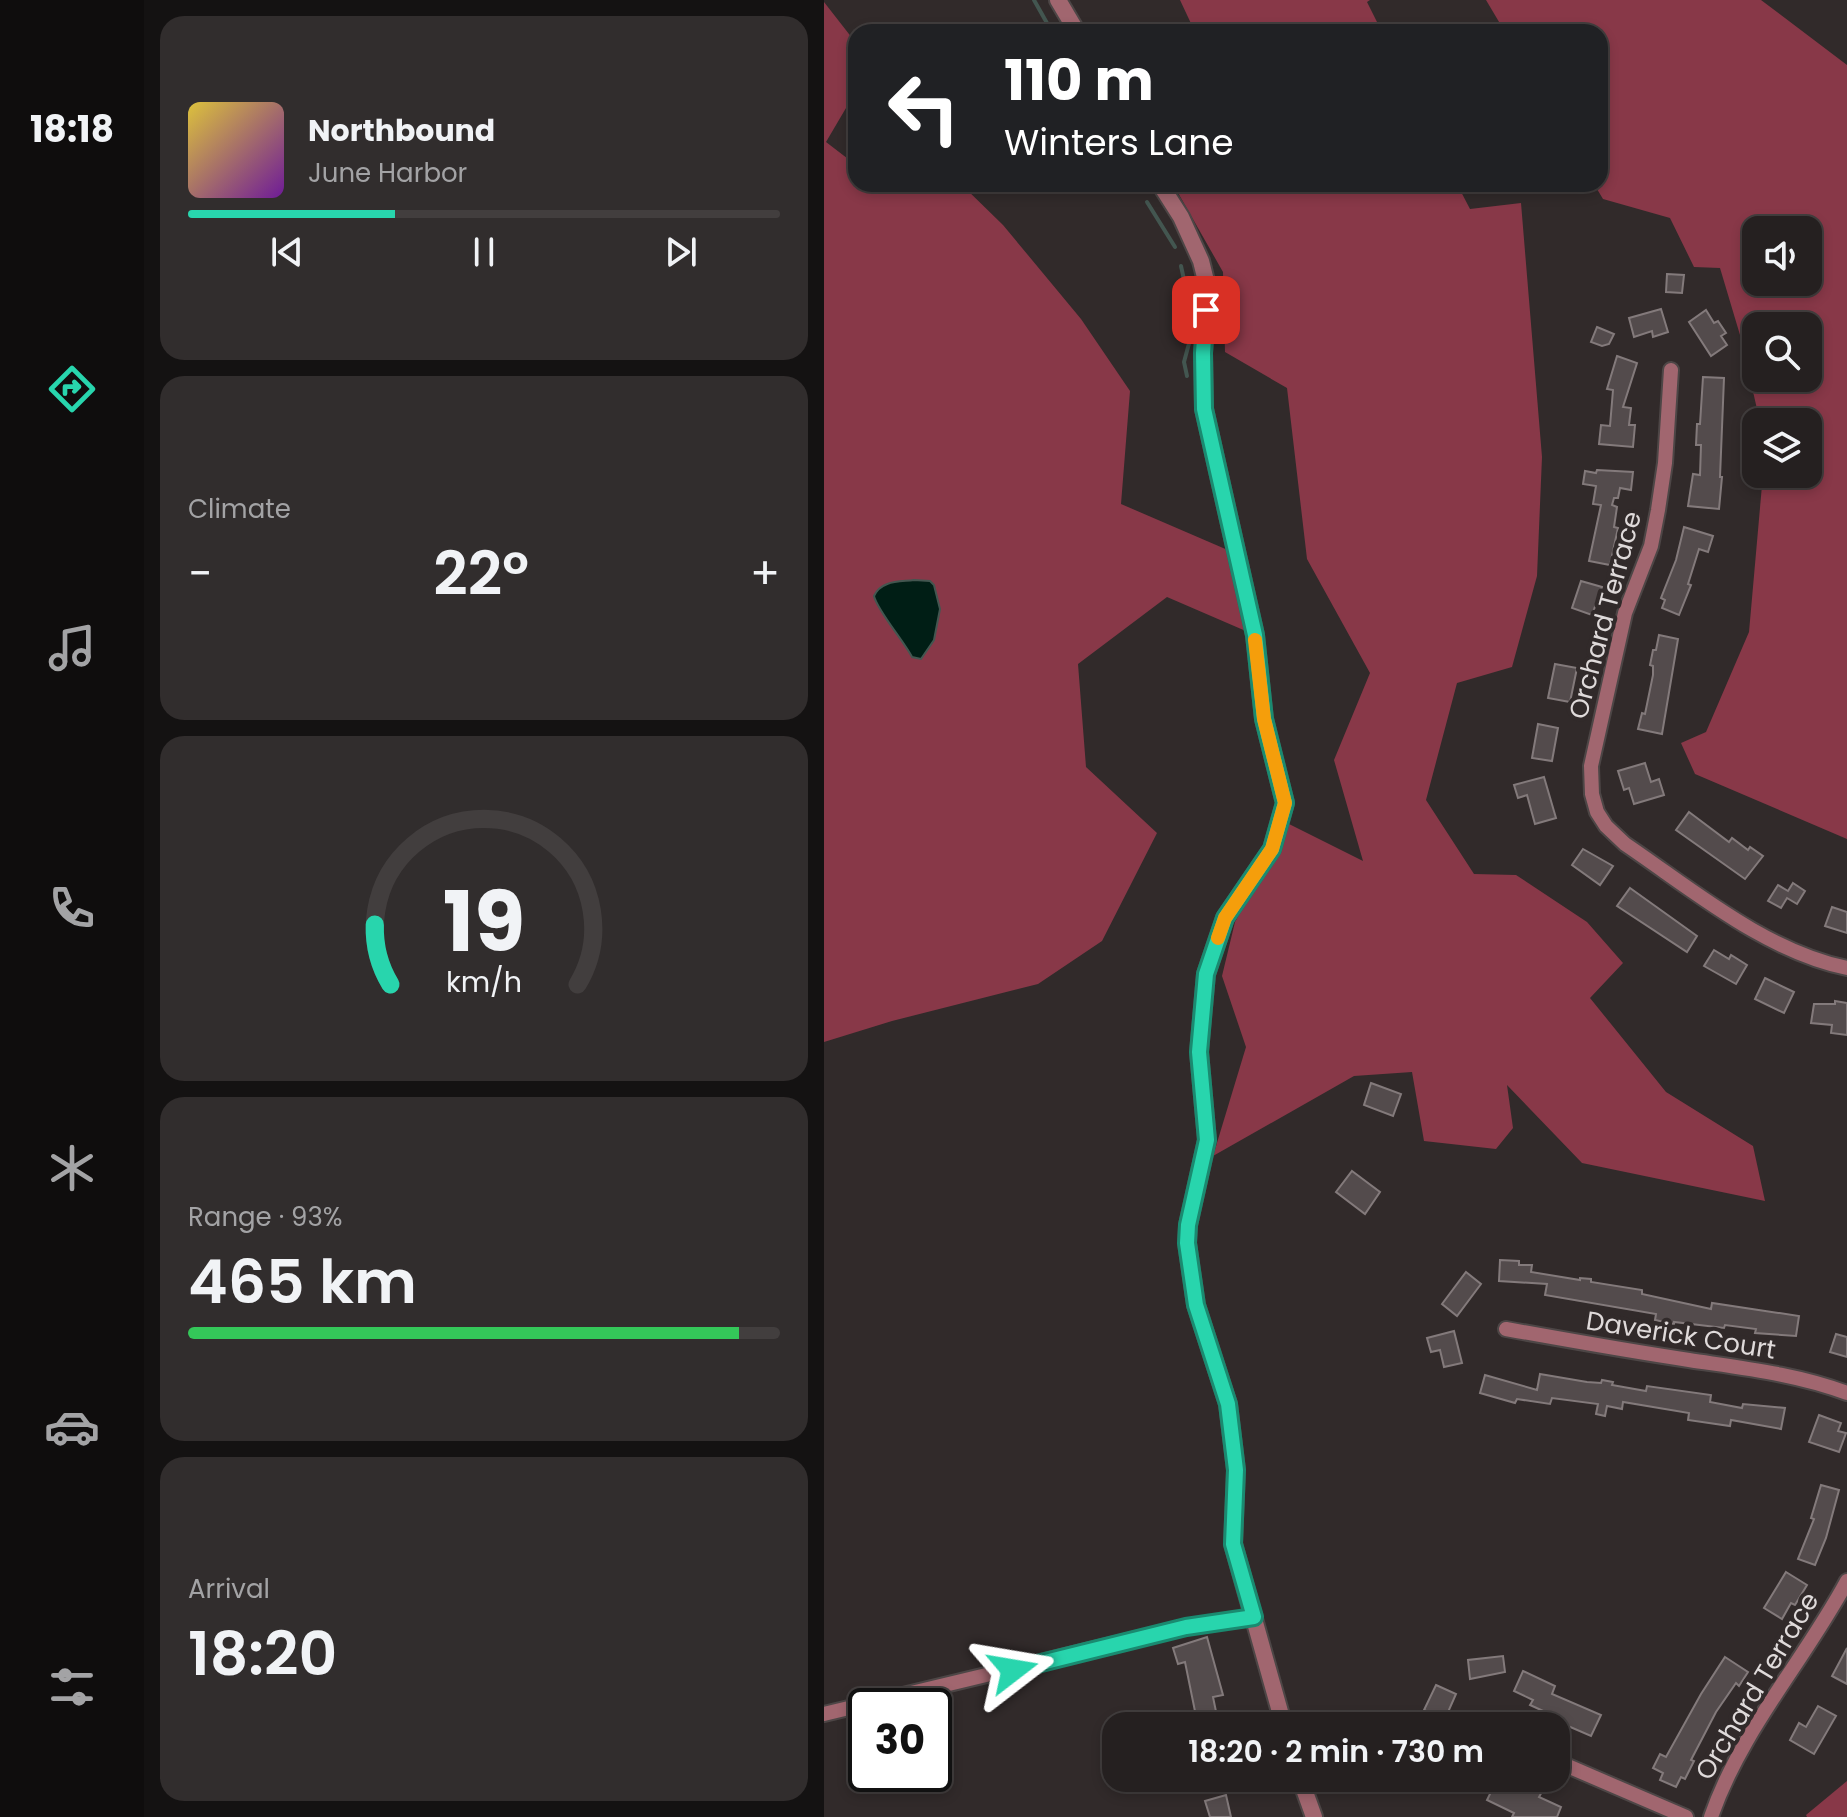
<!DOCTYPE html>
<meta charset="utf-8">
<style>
:root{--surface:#252020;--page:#312d2d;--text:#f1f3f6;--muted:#a3a3a5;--line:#423e3e;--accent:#28d5ad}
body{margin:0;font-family:Poppins,sans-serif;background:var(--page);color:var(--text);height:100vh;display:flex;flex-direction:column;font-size:30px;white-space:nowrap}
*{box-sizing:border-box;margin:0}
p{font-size:26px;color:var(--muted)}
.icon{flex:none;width:44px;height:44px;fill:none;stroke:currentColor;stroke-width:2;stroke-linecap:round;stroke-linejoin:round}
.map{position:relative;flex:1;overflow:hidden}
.sheet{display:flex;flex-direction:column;gap:16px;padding:16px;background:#141212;width:680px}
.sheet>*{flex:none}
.guide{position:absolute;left:24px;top:24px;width:760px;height:168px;border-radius:24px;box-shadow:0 4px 12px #0003,0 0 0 2px var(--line);background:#202124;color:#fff;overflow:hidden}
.controls{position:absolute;left:918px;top:216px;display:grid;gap:16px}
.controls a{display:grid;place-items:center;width:80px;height:80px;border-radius:16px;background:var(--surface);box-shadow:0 4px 12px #0003,0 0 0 2px var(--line);font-size:40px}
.speed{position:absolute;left:24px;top:1688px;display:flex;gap:16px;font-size:40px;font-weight:700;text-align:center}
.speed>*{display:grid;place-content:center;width:104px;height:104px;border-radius:50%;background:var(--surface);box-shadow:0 4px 12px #0003,0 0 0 2px var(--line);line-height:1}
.speed .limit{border:4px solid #111;border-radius:12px;background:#fff;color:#111}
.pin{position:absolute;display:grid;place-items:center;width:68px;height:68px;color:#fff;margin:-34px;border-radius:16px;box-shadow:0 4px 12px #0006}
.me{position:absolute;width:88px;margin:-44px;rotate:76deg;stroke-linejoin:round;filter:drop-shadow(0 0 6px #0008)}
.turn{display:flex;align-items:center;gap:28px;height:168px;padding:0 24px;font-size:36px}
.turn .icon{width:104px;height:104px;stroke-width:2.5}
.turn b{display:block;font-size:56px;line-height:68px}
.big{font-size:60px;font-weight:600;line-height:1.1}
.sheet .card{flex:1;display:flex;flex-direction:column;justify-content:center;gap:12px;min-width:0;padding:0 28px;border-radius:24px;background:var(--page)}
.sheet .dial{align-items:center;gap:0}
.dial svg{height:208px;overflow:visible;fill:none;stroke:var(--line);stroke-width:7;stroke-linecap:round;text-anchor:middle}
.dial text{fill:var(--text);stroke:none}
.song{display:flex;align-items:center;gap:24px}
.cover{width:96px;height:96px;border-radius:12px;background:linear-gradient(135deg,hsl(50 70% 55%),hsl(280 70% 35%))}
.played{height:8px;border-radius:4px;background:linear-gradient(90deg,var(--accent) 35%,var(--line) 35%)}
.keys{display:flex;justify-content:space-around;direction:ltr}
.heat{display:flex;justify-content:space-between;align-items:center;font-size:44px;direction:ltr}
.charge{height:12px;border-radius:6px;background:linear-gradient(90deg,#34c759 93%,var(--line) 0)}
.trip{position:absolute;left:278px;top:1712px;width:468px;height:80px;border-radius:24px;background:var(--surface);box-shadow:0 4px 12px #0003,0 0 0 2px var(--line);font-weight:600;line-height:80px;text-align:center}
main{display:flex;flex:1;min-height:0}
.dock{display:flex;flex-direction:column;width:144px;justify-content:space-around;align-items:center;background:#0f0d0d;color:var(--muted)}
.dock .icon{width:56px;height:56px}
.dock .selected{color:var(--accent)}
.dock b{font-size:36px;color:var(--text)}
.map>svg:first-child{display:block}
</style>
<main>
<nav class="dock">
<b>18:18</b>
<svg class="icon selected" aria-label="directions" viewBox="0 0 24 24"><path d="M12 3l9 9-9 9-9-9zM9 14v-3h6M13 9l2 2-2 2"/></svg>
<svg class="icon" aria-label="music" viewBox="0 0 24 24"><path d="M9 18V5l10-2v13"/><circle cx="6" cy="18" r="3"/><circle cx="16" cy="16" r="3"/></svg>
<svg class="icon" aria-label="phone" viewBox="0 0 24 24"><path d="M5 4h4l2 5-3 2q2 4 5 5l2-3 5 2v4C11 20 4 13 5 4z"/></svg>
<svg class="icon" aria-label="climate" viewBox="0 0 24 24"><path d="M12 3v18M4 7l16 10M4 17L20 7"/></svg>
<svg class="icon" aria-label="car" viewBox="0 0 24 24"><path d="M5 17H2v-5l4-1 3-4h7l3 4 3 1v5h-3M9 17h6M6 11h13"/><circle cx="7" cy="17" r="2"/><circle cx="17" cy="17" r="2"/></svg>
<svg class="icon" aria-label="filters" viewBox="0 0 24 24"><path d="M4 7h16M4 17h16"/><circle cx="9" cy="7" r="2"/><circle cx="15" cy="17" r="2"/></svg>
</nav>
<section class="sheet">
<div class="card">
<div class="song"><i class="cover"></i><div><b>Northbound</b><p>June Harbor</p></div></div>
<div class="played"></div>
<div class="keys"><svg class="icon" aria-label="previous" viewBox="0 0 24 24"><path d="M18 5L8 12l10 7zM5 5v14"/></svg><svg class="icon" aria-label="pause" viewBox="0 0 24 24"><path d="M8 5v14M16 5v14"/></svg><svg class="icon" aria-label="next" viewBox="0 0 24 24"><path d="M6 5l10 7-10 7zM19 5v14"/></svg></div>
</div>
<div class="card"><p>Climate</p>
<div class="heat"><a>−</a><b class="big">22°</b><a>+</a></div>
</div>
<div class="card dial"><svg viewBox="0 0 100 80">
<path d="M14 69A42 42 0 1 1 86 69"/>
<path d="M14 69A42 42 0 0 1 8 46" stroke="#28d5ad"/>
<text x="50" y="56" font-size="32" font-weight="700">19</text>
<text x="50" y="72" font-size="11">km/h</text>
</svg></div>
<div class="card"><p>Range · 93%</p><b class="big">465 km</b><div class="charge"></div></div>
<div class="card"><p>Arrival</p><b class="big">18:20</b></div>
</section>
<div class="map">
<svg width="1023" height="1817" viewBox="0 0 1023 1817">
<rect width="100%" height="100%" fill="#312a2a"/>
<g fill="#883848" fill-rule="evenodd">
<polygon points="356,0 546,0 543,2 558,32 371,32"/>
<path d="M 662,0 L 937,0 L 1023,65 L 1023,839 L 871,774 L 857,743 L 882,732 L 925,632 L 939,474 L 984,474 L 984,422 L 936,422 L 916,335 L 896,268 L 870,267 L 846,218 L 779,199 L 770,184 L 776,184 L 776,32 L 681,32 ZM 932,230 L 984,230 L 984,282 L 932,282 ZM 932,326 L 984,326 L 984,378 L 932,378 Z"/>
<polygon points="0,2 32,43 32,91 2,142 32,165 32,184 57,184 68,192 89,184 137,184 179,225 257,319 306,391 297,504 413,554 431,635 343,597 254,664 262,767 333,833 278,941 214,984 68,1021 0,1042"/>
<polygon points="349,184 633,184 646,209 697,203 718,457 713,576 688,667 633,683 602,800 650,874 692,875 763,922 799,963 766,998 842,1092 929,1146 941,1201 758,1163 683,1085 689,1128 672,1149 600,1141 588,1072 530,1076 389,1156 422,1047 398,976 411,922 465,824 539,861 510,760 546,673 483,559 463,388 401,352 399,272"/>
<polygon points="1023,1781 1023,1817 983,1817 982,1815"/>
</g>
<path fill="#001e15" stroke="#435650" stroke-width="2" d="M 90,580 L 106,581 L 110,585 L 116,609 L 110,640 L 97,659 L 88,657 C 79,640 53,610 50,596 C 57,580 76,582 90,580 Z"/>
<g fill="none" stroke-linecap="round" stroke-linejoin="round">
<g stroke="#435650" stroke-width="4">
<polyline points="210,0 228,32"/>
<polyline points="312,184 317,191"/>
<polyline points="323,202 351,247"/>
<polyline points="357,266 370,325 360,362 363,376"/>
</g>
</g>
<g fill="#534b4c" stroke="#837a7b" stroke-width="2">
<polygon points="843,274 860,275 858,293 842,292"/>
<polygon points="837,309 844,332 829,337 828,331 810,337 805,318"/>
<polygon points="882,310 890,323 894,321 902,333 897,336 903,345 887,356 865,322"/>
<polygon points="773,327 790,334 785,344 778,346 767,342"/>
<polygon points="793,356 813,363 799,407 807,408 805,425 811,425 809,447 775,444 777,425 786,426 789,390 783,389"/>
<polygon points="879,377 900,378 896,477 898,477 895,509 864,506 869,474 876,475 877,445 872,445 873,424 876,424"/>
<polygon points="773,470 809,472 807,490 796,488 794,498 790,498 788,505 793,507 790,527 794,528 786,565 765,561 777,505 769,504 772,486 759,484 761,471 772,473"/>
<polygon points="860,527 889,536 884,552 875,549 864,584 867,585 855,615 838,608 841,600 837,598 852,560"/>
<polygon points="757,581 778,587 768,615 748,608"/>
<polygon points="835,635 854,639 838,734 814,729 818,713 821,714 829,675 829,666 826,665 829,650 832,650"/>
<polygon points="731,664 753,668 746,702 724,698"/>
<polygon points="714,724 734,728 728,761 708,758"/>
<polygon points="821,763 827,782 835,779 840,795 810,804 805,788 800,790 794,771"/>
<polygon points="720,777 732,818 711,824 703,795 694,798 690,785"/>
<polygon points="865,812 905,842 908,838 924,850 926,847 939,856 921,879 852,830"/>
<polygon points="759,849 789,866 776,885 748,865"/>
<polygon points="969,883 981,891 973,904 963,898 957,908 944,901 954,885 964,891"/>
<polygon points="806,888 873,936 863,952 793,906"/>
<polygon points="1008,907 1023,912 1023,933 1001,926"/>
<polygon points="890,950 905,959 907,955 923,965 912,984 880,966"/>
<polygon points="941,978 970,992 960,1013 931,999"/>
<polygon points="1011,1001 1023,1003 1023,1035 1007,1033 1008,1025 987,1023 990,1004 1011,1004"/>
<polygon points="547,1083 577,1094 569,1116 540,1105"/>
<polygon points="528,1171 556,1192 541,1214 512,1192"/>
<polygon points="676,1260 695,1261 695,1265 708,1265 707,1272 756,1280 756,1278 767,1279 767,1282 818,1290 818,1294 887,1309 888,1303 975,1316 972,1336 931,1333 932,1329 901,1325 900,1328 850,1322 850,1324 831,1320 832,1314 721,1295 723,1284 675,1281"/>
<polygon points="642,1272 657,1284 633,1316 618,1304"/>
<polygon points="630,1331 638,1363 620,1367 616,1350 607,1352 603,1338"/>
<polygon points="1012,1334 1023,1337 1023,1357 1006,1352"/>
<polygon points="716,1374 763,1382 777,1383 778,1380 789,1382 788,1385 822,1391 823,1386 887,1395 886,1402 918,1408 919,1404 961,1408 957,1429 907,1420 906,1426 864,1420 865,1413 799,1402 798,1409 783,1406 781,1416 772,1414 774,1404 728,1398 726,1404 693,1399 691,1403 656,1393 661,1375 713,1390"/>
<polygon points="995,1415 1017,1423 1014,1431 1022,1433 1015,1452 985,1442"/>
<polygon points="997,1485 1015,1490 1002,1538 991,1565 974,1559 990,1519 987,1518"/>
<polygon points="962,1572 983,1585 971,1605 967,1603 958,1619 940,1608"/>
<polygon points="383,1637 399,1695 389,1697 395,1726 374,1726 361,1662 354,1664 349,1648"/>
<polygon points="1023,1648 1023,1684 1008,1676"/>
<polygon points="679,1656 681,1672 646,1679 644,1660"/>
<polygon points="901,1657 924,1672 915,1686 912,1683 892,1712 867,1760 870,1761 861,1779 857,1777 852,1787 836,1780 839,1773 829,1768 836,1754 842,1757 877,1694"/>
<polygon points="699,1671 731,1686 728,1694 777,1715 767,1736 737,1723 739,1720 706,1705 709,1700 690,1691"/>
<polygon points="612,1685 632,1694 621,1719 600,1710"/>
<polygon points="994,1706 1012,1716 990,1754 966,1740 975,1723 982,1727"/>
<polygon points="643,1778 686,1778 719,1790 715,1797 737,1807 733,1817 688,1817 690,1813 663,1800 668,1790"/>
<polygon points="402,1795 407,1817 386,1817 381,1801"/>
</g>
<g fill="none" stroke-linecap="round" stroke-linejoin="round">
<defs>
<g id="minor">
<path d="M 847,370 L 841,463 L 834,510 L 827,546 L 801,613 L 767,766 L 768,794 L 773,812 L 782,826 L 801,844 C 869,890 941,951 1023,968"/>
<path d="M 682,1329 C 743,1340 804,1351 865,1360 C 918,1368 973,1374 1023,1393"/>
<polyline points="0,1714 362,1627 430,1617"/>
<polyline points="668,1721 673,1726"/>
<polyline points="732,1761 862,1817"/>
<path d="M 887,1817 C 917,1730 980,1661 1023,1581"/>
</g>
<g id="tertiary">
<polyline points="234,0 253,32"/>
<polyline points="336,184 357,217 377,261 384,289 379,353 380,409 431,635 440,719 461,803 448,849 401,918 382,974 375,1052 383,1140 364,1225 363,1243 372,1305 404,1404 412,1470 409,1544 460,1726"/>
<polyline points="476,1778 490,1817"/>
</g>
</defs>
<use href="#minor" stroke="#4d4646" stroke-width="18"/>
<use href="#tertiary" stroke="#4d4646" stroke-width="20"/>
<use href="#minor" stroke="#a1666f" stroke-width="14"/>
<use href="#tertiary" stroke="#a1666f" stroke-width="16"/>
</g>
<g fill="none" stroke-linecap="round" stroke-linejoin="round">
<defs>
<polyline id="route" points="189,1670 362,1627 430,1617 409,1544 412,1470 404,1404 372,1305 363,1243 364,1225 383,1140 375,1052 382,974 401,918 448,849 461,803 440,719 431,635 380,409 379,353 382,310"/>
</defs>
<use href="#route" stroke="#1a8a70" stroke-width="20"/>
<use href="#route" stroke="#28d5ad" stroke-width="14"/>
<polyline stroke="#f59e0b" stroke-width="14" points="394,938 401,918 448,849 461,803 440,719 431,640"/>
</g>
<g text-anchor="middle" stroke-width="8" stroke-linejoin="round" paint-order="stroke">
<g font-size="26" fill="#dfdada" stroke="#312a2a">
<text transform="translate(781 615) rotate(-75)" y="9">Orchard Terrace</text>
<text transform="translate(857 1335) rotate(9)" y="9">Daverick Court</text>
<text transform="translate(933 1686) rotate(-59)" y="9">Orchard Terrace</text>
</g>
</g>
</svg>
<div class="controls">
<a><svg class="icon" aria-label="sound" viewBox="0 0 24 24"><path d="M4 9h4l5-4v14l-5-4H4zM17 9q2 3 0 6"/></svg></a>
<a><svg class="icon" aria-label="search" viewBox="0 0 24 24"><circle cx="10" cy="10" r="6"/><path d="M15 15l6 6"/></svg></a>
<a><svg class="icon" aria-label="layers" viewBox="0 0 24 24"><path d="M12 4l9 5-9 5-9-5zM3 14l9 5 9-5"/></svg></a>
</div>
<div class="speed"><div class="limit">30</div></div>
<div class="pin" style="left:382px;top:310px;background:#d93025"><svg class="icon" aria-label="arrive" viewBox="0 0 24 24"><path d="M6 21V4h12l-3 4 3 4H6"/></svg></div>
<svg class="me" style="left:189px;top:1670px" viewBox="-20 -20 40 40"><path d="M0-17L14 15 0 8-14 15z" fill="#28d5ad" stroke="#fff" stroke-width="4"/></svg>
<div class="trip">18:20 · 2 min · 730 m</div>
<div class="guide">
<div class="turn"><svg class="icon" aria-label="left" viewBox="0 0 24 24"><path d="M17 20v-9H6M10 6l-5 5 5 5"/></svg><div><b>110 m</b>Winters Lane</div></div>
</div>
</div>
</main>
